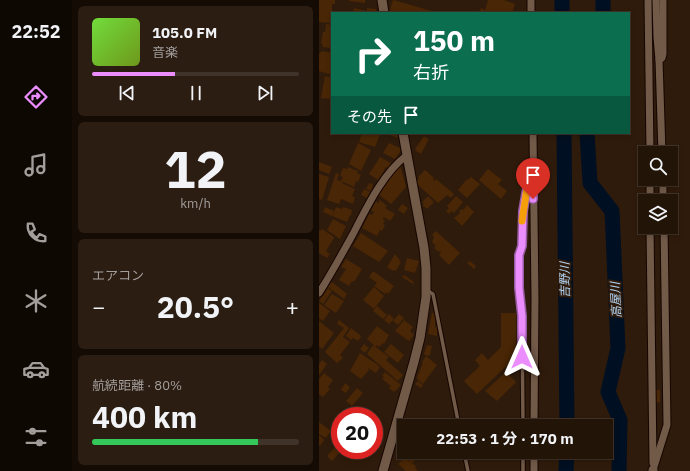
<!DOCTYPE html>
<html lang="ja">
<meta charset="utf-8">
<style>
:root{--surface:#231408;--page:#2b1d12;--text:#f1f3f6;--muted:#a39e9c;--line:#403329;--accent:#eb8dfc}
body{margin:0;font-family:"IBM Plex Sans","Noto Sans JP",sans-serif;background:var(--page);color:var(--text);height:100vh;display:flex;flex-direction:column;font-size:15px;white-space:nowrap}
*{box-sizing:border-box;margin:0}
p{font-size:13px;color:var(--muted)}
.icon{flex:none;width:22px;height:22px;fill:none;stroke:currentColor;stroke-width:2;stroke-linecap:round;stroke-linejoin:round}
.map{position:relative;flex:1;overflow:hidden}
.panel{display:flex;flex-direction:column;gap:6px;padding:6px;background:#130b04;width:247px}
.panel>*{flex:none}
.guide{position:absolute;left:12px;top:12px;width:299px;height:122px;border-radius:0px;box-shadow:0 2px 6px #0003,0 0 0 1px var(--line);background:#0b6e4f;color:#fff;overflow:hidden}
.controls{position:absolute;left:319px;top:146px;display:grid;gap:8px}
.controls a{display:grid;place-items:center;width:40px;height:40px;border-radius:0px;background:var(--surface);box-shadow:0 2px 6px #0003,0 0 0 1px var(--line);font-size:20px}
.speed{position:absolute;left:12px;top:407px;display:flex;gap:8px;font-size:20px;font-weight:700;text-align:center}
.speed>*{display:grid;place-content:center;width:52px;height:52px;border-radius:50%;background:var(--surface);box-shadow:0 2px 6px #0003,0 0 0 1px var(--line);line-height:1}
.speed .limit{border:6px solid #d22;background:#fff;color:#111}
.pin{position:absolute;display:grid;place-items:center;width:34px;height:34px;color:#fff;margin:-41px -17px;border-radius:50% 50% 50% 0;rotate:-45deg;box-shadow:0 0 4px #0007}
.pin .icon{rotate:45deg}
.me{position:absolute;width:44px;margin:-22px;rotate:0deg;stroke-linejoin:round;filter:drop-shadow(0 0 3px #0008)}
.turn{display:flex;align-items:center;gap:14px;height:84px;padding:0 16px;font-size:18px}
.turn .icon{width:52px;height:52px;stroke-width:2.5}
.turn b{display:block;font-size:28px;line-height:34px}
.then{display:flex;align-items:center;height:38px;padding:0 16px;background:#0003;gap:8px;font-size:15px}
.big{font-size:30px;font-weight:700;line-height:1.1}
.panel .tile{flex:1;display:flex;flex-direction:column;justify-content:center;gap:6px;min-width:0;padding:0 14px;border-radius:6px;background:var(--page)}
.panel .dial{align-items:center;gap:0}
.dial b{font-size:52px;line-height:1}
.song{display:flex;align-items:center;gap:12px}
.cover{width:48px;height:48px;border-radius:6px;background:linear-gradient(135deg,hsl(100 70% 55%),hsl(80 70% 35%))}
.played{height:4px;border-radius:2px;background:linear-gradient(90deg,var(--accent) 40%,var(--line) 40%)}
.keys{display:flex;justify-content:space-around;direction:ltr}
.heat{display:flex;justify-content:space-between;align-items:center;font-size:22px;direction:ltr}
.charge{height:6px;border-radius:3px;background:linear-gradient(90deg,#34c759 80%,var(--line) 0)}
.trip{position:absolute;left:78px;top:419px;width:216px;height:40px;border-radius:0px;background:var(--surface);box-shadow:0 2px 6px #0003,0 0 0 1px var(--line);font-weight:700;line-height:40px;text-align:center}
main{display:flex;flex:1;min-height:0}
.tab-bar{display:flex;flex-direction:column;width:72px;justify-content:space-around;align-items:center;background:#0e0803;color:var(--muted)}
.tab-bar .icon{width:28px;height:28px}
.tab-bar .selected{color:var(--accent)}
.tab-bar b{font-size:18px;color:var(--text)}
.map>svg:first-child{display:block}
</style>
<main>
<nav class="tab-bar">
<b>22:52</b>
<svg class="icon selected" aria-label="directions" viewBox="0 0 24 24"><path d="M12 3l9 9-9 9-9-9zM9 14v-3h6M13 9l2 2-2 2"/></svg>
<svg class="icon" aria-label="music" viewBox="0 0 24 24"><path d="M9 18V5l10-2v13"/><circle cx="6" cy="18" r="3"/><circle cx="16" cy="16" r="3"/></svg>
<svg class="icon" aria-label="phone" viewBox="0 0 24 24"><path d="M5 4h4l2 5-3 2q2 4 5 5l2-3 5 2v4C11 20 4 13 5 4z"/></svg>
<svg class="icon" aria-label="climate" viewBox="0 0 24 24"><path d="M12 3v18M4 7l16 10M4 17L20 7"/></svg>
<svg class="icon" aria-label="car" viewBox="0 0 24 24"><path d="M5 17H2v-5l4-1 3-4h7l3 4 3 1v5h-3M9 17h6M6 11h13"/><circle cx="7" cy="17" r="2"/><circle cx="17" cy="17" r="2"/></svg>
<svg class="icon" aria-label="filters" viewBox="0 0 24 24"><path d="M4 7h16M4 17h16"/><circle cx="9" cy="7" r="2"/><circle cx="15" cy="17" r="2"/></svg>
</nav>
<section class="panel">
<div class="tile">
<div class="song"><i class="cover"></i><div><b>105.0 FM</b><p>音楽</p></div></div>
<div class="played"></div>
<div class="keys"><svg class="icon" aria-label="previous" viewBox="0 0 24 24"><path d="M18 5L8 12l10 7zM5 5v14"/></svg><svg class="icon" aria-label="pause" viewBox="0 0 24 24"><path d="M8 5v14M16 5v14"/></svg><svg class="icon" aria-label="next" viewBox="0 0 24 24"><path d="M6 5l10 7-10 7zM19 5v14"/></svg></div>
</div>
<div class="tile dial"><b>12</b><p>km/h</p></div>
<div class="tile"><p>エアコン</p>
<div class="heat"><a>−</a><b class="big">20.5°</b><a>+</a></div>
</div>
<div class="tile"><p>航続距離 · 80%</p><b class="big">400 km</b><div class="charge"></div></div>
</section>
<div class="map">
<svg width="371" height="471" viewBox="0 0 371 471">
<rect width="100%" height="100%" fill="#2f1b0b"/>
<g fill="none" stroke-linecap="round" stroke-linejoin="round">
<g stroke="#000f21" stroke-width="15">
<polyline points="243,0 243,13"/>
<polyline points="284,0 284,13"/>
<polyline points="245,133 248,426"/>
<polyline points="268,133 271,183 293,211 299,348 289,392 301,420 300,471"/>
<polyline points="247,471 248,452"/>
</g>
</g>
<g fill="#492605">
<polygon points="0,0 16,0 16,4 13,4 13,22 11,23 0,22"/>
<polygon points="30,0 46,0 46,3 30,1"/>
<polygon points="74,0 113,11 112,13 70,13"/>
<polygon points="169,0 185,0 196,4 193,13 160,12 162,8 166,10"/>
<polygon points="35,8 48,11 48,8 57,9 57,13 34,13"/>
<polygon points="7,24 13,25 13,33 11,34 13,34 13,48 3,47 4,44 2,44 4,32 6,32"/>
<polygon points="3,51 13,53 13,75 0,71 0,54"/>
<polygon points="6,76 13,78 13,99 2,98"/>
<polygon points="43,133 57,133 61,134 56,147 40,142"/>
<polygon points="65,133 78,133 79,138"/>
<polygon points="105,136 110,139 102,154 96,150 96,149"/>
<polygon points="39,143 52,150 42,171 30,164"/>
<polygon points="70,143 81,148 81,152 76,159 64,153"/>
<polygon points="61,157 72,163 69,168 67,167 59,180 50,174"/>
<polygon points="0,162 13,167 10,174 0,170"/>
<polygon points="81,166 82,168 87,187 72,204 59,194"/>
<polygon points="29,167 39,171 38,173 42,175 39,182 37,181 35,187 24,182 23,183 36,189 33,196 36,197 34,204 22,199 20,204 8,200 17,173 20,174 18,180 22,181 24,177 21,176 24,168 28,169"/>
<polygon points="169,169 183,180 179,184 188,191 182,199 160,180"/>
<polygon points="106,170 115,178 114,179 116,181 117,179 135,194 132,198 128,195 119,203 98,184 98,181 100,178 99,177"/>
<polygon points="0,174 10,177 3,200 0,199"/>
<polygon points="152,177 161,184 148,198 139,190 148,179 149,180"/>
<polygon points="50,183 54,184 52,191 47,189"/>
<polygon points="45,189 51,192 48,198 42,195"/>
<polygon points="109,196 115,202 108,209 103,205 105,204 103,202"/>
<polygon points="137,196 144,202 135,213 132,211 130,214 127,211 130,208 128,206"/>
<polygon points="61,200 68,206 66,208 76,214 71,221 65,217 64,219 66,220 64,224 66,225 63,231 61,230 58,236 43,228 50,214 53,215 55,212 52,210 57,201 59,203"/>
<polygon points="83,204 89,208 85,214 79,210"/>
<polygon points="148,205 155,212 143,226 135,218 141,213 140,211 143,209 144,210"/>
<polygon points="6,207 15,211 13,216 4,212"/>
<polygon points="17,207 23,209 24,207 33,210 32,216 31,215 28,222 13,216"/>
<polygon points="14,219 27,226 21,239 8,230"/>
<polygon points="3,229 15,237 15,238 7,251 11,254 8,258 0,253 0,230 1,231"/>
<polygon points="117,231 141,253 130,265 120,255 122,252 121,251 120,252 115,248 116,246 118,247 113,242 115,237 113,235"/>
<polygon points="42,233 69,251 60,262 34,246"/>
<polygon points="76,254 80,259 80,260 82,262 77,271 76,270 74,271 68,267"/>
<polygon points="88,258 100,261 96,273 85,270"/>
<polygon points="27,259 43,269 35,282 33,281 30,286 20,280 27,269 22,267"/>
<polygon points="151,261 157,266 155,269 148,263"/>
<polygon points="54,271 75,286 69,294 67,292 66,294 55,286 58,283 50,277"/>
<polygon points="85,275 95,282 94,284 83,277"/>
<polygon points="13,282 28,294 25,299 9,287"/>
<polygon points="55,287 65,296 55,309 44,300"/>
<polygon points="9,288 13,291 4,304 0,301"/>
<polygon points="13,294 25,301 17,313 5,305"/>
<polygon points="0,303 11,311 4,321 0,318"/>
<polygon points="58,306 68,315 64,319 54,311"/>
<polygon points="113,313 116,313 116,327 118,327 118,336 109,334"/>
<polygon points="182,313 197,313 197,357 158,394 145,381 161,366 156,360 163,353 169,360 182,347"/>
<polygon points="70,314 75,319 70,324 65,320"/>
<polygon points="80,314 85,318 79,325 74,321"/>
<polygon points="20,320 30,328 24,337 31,342 21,355 24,358 18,363 6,352 25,328 18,324"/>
<polygon points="85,320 94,327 91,331 95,335 90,341 76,331"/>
<polygon points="0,321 15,333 3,349 0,346"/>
<polygon points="58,326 70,335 65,344 64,343 60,347 58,345 57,347 48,339"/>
<polygon points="32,328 41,335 42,337 39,341 34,338 32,340 27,336"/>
<polygon points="45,344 50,348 46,353 41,349"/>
<polygon points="72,344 85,355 79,363 65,352"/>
<polygon points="54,345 70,357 67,360 84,375 79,381 48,354"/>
<polygon points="108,345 113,346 111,355 109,356 106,355 105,354"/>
<polygon points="41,353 59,365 59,366 61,367 57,373 49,368 50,370 42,379 31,371"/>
<polygon points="107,356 118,365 104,384 99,380 98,377 104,363 103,362"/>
<polygon points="3,360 8,364 0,375 0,364"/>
<polygon points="66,372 82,385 75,392 70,388 72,386 63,379 65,377 63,376"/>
<polygon points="187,372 197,382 178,401 166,391"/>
<polygon points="5,373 14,380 9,387 11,389 4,397 0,394 0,379"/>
<polygon points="99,381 104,385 102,388 96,384"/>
<polygon points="26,383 31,387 27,393 22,390"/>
<polygon points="38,388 44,393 33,406 27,401"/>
<polygon points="334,390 341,390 341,402 335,403"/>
<polygon points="31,408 33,410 35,408 37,410 38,409 47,416 31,416 33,414 28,410"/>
<polygon points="0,422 12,431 7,438 0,434"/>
<polygon points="21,424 21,435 15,431"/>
<polygon points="0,435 5,440 1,446 0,445"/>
<polygon points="16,438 21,442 21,450 23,450 13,461 8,456 18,445 13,441"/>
<polygon points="55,445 60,448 55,454 49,450 55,450"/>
<polygon points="85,446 85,452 93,452 98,457 93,463 80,451"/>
<polygon points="94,452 105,452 101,457"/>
<polygon points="86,458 97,466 96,468 99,471 87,471 79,464"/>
</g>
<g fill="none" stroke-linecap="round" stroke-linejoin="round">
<defs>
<g id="service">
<polyline points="109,291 114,294 140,426"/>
<polyline points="204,426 203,316 200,288 200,255 203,246 204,211 208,188 212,175"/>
<polyline points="145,452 149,471"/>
<polyline points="204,471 204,452"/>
</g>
<g id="minor">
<polyline points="212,0 212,13"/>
<polyline points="329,0 331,153"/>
<polyline points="337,0 338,37 340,60"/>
<polyline points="214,133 216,299 215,426"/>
<polyline points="343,153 340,60 343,58 344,54 344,0"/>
<polyline points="331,179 331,201"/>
<polyline points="344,179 344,201"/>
<polyline points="331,227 334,463"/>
<path d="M 0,293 C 12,274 23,254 34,234 C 47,209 64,173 87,156"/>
<polyline points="334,470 348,425 345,227"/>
<polyline points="215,471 215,452"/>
</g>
<g id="tertiary">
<polyline points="63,0 65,13"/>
<polyline points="64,471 95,362 101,338 107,297 107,268 105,248 84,133"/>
<polyline points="334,471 334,470"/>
</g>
</defs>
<use href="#service" stroke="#160500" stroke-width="5.5"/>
<use href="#minor" stroke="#160500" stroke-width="9"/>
<use href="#tertiary" stroke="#160500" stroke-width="11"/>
<use href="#service" stroke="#725a49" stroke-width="3.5"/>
<use href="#minor" stroke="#725a49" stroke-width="7"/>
<use href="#tertiary" stroke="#725a49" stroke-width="9"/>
</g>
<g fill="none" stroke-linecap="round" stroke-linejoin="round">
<defs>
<polyline id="route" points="203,357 203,316 200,288 200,255 203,246 204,211 208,188 214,170 214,199"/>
</defs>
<use href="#route" stroke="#995ca4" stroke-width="10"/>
<use href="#route" stroke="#eb8dfc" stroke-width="7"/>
<polyline stroke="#f59e0b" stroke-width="7" points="203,221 208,188 211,178"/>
</g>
<g text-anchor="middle" stroke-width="4" stroke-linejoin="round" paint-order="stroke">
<g font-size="12" font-style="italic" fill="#b6d7f8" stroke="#2f1b0b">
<text transform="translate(246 280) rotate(-91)" y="4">吉野川</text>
<text transform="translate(297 300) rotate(-93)" y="4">高屋川</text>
</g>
</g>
</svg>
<div class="controls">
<a><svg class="icon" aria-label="search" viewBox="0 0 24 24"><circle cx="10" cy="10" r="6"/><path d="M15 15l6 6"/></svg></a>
<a><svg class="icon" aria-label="layers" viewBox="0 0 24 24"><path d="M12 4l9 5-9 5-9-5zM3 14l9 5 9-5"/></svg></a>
</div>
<div class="speed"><div class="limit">20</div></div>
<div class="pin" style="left:214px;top:199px;background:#d93025"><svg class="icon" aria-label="arrive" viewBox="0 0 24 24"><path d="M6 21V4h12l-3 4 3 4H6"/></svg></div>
<svg class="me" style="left:203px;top:357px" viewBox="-20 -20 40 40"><path d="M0-17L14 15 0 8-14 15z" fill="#eb8dfc" stroke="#fff" stroke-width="4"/></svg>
<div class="trip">22:53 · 1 分 · 170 m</div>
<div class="guide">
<div class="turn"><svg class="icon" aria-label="right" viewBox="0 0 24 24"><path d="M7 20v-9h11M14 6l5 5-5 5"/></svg><div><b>150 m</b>右折</div></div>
<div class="then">その先<svg class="icon" aria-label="arrive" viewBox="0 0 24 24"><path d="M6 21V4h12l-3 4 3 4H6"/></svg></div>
</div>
</div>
</main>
